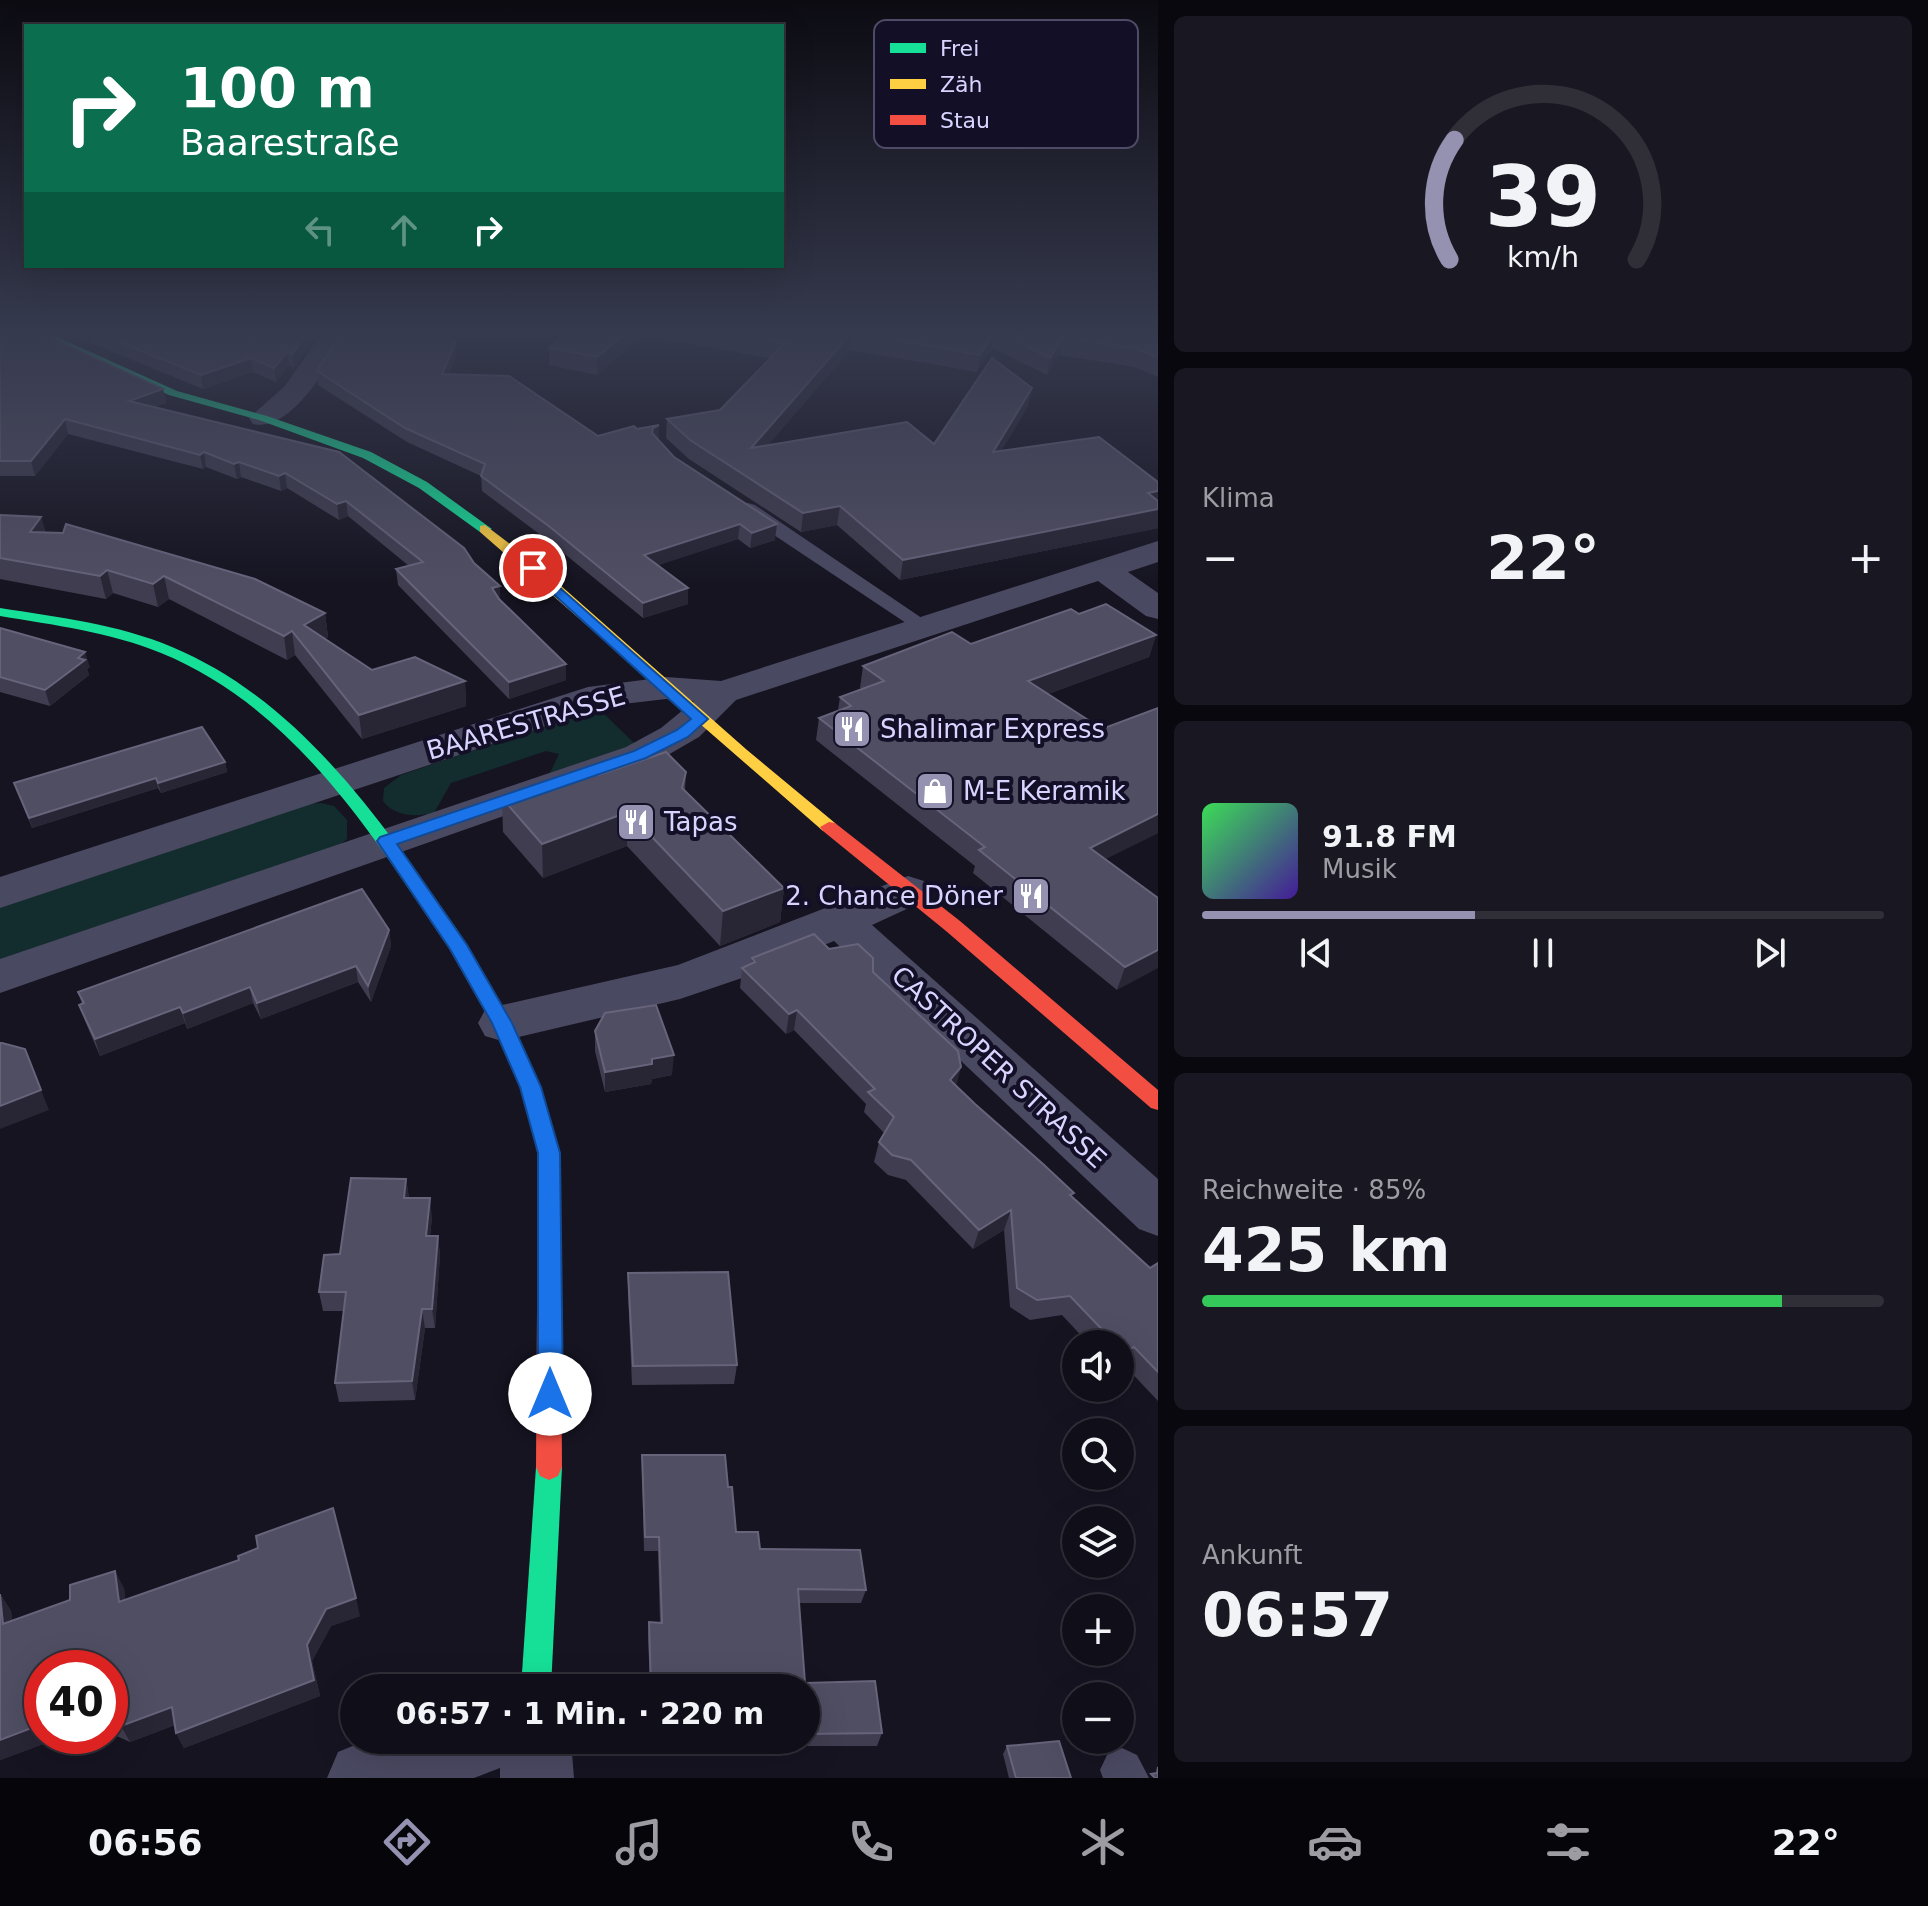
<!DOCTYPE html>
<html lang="de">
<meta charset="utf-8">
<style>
:root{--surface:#100f19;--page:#191822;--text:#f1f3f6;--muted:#9c9ca2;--line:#302f38;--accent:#9591b1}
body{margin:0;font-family:"DejaVu Sans",sans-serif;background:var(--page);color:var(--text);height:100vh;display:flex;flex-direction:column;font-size:30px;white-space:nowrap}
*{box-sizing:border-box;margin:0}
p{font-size:26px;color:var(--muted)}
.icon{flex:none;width:44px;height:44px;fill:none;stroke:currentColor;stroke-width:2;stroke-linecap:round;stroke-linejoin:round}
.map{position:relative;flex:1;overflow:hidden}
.side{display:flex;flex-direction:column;gap:16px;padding:16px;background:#09080e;width:770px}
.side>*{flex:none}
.top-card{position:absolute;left:24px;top:24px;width:760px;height:244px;border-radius:0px;box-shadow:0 8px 32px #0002,0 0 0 2px var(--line);background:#0b6e4f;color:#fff;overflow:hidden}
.buttons{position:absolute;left:1062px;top:1330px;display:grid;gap:16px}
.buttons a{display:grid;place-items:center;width:72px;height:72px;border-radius:50%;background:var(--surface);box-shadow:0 8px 32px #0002,0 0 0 2px var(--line);font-size:40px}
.speed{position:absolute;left:24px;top:1650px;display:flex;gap:16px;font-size:40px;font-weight:700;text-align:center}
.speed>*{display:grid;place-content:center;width:104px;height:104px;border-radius:50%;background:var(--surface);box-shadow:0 8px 32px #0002,0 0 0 2px var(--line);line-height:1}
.speed .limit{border:12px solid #d22;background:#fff;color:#111}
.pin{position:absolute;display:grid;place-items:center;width:68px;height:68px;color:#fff;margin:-34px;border:4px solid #fff;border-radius:50%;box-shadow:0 2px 8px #0007}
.me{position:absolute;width:88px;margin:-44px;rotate:0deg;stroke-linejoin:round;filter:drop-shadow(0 0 6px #0008)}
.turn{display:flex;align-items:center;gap:28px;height:168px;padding:0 24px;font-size:36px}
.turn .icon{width:104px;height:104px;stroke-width:2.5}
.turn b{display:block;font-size:56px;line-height:68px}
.lanes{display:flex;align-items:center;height:76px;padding:0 24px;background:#0003;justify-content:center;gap:40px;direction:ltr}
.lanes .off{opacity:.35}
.big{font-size:60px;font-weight:700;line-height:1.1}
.side .card{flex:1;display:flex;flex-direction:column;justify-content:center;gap:12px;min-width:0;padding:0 28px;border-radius:12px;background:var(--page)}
.side .dial{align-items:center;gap:0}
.dial svg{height:208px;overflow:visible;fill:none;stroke:var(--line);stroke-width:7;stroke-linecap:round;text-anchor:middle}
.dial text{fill:var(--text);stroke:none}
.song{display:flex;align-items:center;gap:24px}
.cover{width:96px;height:96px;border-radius:12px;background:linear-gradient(135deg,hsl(130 70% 55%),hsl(260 70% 35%))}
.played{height:8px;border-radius:4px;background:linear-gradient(90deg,var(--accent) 40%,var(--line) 40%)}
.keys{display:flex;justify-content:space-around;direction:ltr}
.heat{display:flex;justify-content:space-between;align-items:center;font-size:44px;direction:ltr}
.charge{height:12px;border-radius:6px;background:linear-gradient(90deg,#34c759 85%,var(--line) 0)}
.trip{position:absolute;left:340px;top:1674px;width:480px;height:80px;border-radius:40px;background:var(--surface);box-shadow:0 8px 32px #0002,0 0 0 2px var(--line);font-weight:700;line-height:80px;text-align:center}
.tabs{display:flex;height:128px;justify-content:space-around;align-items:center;background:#06060a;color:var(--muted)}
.tabs .icon{width:56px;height:56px}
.tabs .current{color:var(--accent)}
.tabs b{font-size:36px;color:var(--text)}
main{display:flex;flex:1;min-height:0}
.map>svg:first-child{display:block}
</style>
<main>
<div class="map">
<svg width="1158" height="1778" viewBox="0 0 1158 1778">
<rect width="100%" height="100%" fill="#161421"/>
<g fill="#132c2d">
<path d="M 598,708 L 635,744 L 550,773 L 559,754 L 546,751 L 451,783 L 434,813 C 416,817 395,817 383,801 L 384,788 L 401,775 Z"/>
<polygon points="321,803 334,806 347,820 347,839 337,847 0,963 0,905 302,804"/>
</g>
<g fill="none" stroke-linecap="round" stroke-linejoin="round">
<g fill="#4a4962" fill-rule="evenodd">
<polygon points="748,503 755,505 935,627 925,633 918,631 741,513 739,509 741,505"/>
<polygon points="1122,1748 1137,1755 1149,1778 1103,1778 1100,1770 1107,1755"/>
</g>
<g fill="#4a4962" fill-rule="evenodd">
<path d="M 320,336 L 346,336 C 329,364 291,433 253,424 L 249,418 L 285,386 Z"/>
<polygon points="1158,541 1158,562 1128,572 1158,593 1158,619 1146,616 1098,581 736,700 699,737 654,763 0,993 0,959 626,747 661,728 694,701 666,699 606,706 0,908 0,877 588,687 666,677 721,681"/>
<polygon points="908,876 924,881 930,891 924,901 872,925 1158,1179 1158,1236 1139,1229 834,941 742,978 680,999 502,1041 485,1036 478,1023 485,1010 502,1005 678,965"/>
<polygon points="367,1740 571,1740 574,1778 500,1778 500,1768 474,1778 327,1778 338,1752"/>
</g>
<g fill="#16e098" fill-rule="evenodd">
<polygon points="41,336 55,336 177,391 267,416 371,452 427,482 492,529 480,532 419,488 363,458 259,420 169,395"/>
<path d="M 0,608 C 57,617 118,624 172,647 C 301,701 381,821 458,931 L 460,936 L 458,941 L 444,941 C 369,829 291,706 161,653 C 110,632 54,625 0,616 Z"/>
<polygon points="549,1454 558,1458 562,1467 551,1688 521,1688 536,1467 540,1458"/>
</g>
<polygon fill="#ffcf43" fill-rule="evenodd" points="485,525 534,562 747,750 835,823 838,827 835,831 823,831 480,532 480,526"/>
<g fill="#f24e42" fill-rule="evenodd">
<polygon points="829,822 835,823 960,921 1158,1090 1158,1110 1151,1108 946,931 823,831 820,827"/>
<polygon points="451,930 458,931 512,1023 541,1087 560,1153 562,1467 558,1476 549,1480 540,1476 536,1467 538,1153 521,1087 492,1024 442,936"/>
</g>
</g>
<g fill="#403d50">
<polygon points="0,336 163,389 166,403 154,407 339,452 500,600 566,680 509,699 398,585 396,569 409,566 348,516 339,520 287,488 281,491 241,477 237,479 206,467 203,469 68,434 35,476 0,476"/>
<polygon points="74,336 310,336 311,344 294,368 289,365 276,382 253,372 203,389"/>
<polygon points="643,336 597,375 549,365 549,348"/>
<polygon points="648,336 1158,336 1158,377 1134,367 1059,355 1047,375 992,348 977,372 850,350 768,445 934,444 1028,406 1001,451 1158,482 1158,528 900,580 837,525 801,532 689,459 666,438 667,419 720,410 770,358"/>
<polygon points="456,342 457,355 449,374 598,436 659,425 658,439 674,457 775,540 750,548 738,539 658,565 688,588 688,604 643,618 550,542 482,491 481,476 407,442 318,385 317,371"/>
<polygon points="0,515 46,532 325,613 328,637 325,639 372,670 465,681 466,706 362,739 295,655 287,660 169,599 158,607 113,593 106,599 0,579"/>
<polygon points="1079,614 1156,635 1149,657 1048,694 1102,729 1158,708 1158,833 1105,859 1158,898 1117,990 973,873 975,866 816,740 819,718 838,710 840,697 862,689 860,688 863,666 971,644"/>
<polygon points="0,628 90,667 87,669 89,675 50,706 0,692"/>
<polygon points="225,762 227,772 161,793 158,788 32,828 14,783"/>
<polygon points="686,772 685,791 784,888 780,922 720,946 627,846 543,878 503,832 502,798 575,777"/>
<polygon points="389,930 391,946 371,1002 358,982 261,1019 253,1003 187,1029 185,1023 100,1056 85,1021 79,1005 82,1004 78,992"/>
<polygon points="829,949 873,972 956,1086 1072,1197 1150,1268 1158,1263 1158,1401 1125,1366 1120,1370 1120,1344 1089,1344 1062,1315 1030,1320 1010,1307 1004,1230 973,1249 906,1180 888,1175 874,1162 879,1142 884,1133 864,1112 866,1104 794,1030 786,1034 740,988 742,968 751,964 752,958"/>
<polygon points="595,1031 672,1075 652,1079 651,1084 605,1092 595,1051"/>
<polygon points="406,1179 409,1198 432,1217 430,1236 438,1236 440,1255 435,1328 425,1328 415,1400 339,1402 335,1383 344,1311 323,1311 319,1292 340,1254"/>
<polygon points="628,1273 737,1365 734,1384 632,1385 628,1293"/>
<polygon points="642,1455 728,1487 736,1532 760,1549 866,1590 861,1603 799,1603 805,1683 882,1733 877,1746 789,1746 787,1754 652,1752 651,1740 806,1740 806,1688 650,1688 648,1636 649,1622 660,1623 658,1551 644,1551 642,1470"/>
<polygon points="124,1588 125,1600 360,1616 331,1626 312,1661 320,1696 184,1748 176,1733 175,1725 130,1742 110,1733 110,1668 42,1668 42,1736 54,1740 0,1760 0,1594 11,1611 12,1620"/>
<polygon points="1007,1746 1071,1778 1009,1778 1003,1754"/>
</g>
<g fill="#282635">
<polygon points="305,336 310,336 311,344 294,368 292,355"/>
<polygon points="623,336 643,336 597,375 597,357"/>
<polygon points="849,336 852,336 850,350 749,467 751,448"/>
<polygon points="992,336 994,336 992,348 977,372 980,355"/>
<polygon points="1063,337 1059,355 1047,375 1050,358"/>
<polygon points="456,342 457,355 443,387 442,374"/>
<polygon points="287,352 289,365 276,382 274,368"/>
<polygon points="251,358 253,372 203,389 201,375"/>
<polygon points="1032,388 1028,406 989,471 993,452"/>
<polygon points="163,389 166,403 132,415 129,401"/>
<polygon points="65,419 68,434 35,476 31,461"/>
<polygon points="659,425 659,439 653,442 652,447 653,428"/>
<polygon points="204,452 206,467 203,469 200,455"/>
<polygon points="239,462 241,477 237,479 234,464"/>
<polygon points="285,473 287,488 281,491 279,476"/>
<polygon points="1158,491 1158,528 900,580 903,560 1148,493"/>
<polygon points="346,501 348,516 339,520 337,504"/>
<polygon points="840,506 837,525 801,532 803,513"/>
<polygon points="41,517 48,539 30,532"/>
<polygon points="740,524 738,539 644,570 644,555"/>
<polygon points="777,524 775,540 750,548 752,533"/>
<polygon points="107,570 113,593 106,599 100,576"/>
<polygon points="164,576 169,599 158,607 153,584"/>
<polygon points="500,586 500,602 492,588"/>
<polygon points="688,588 688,604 643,618 643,603"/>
<polygon points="325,613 328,637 307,649 304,625"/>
<polygon points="292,631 295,655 287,660 284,636"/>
<polygon points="1156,635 1149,657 1023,703 1028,681"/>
<polygon points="85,652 90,667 87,669 89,675 50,706 45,690 78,658"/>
<polygon points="566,664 566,680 509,699 509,682"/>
<polygon points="465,681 466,706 362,739 359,715"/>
<polygon points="225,762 227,772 161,793 158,783"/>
<polygon points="156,778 158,788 32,828 29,818"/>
<polygon points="628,812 627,846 543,878 542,844"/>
<polygon points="1158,814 1158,833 1083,870 1090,848"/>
<polygon points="784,888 780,922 720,946 723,911"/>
<polygon points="389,930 391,946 371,1002 368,986"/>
<polygon points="1158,950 1158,968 1117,990 1125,967"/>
<polygon points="356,966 358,982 261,1019 257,1003"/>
<polygon points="250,987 253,1003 187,1029 183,1013"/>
<polygon points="180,1007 185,1023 100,1056 95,1039"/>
<polygon points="797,1010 794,1030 786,1034 789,1014"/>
<polygon points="674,1055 672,1075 652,1079 651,1084 605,1092 605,1072"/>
<polygon points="961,1067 956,1087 950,1080"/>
<polygon points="41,1090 49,1110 0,1129 0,1106"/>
<polygon points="406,1179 409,1198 404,1198"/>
<polygon points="430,1198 432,1217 428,1256 426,1236"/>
<polygon points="1011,1210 1004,1230 973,1249 979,1230"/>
<polygon points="438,1236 440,1255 435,1328 432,1309"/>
<polygon points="422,1309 425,1328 415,1400 412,1381"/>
<polygon points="1134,1347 1125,1366 1120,1370 1120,1364 1125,1353"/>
<polygon points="115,1571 124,1588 128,1619 119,1602"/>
<polygon points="0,1594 11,1611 14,1640 3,1624"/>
<polygon points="356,1598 360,1616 331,1626 312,1661 320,1696 184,1748 176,1733 307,1645 326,1609"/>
<polygon points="172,1707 180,1723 130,1742 121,1726"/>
<polygon points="42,1724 42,1736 53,1736 54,1740 0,1760 0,1740"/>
</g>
<g fill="#504e63" stroke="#66637b" stroke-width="2">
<polygon points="0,336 45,336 163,389 129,401 339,452 464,548 474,563 500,586 492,588 499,599 566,664 509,682 396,569 423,562 346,501 337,504 285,473 279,476 239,462 234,464 204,452 200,455 65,419 31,461 0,461"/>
<polygon points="104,336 305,336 292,355 287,352 274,368 251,358 201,375"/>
<polygon points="340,336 448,336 456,342 442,374 509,376 598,436 634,426 637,429 659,425 653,428 652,433 674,457 777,524 752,533 740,524 644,555 688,588 643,603 550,527 481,476 485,464 405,428 317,371"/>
<polygon points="564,336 623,336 597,357 549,348"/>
<polygon points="744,336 849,336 751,448 907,422 934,444 992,358 1032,388 993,452 1099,437 1158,482 1158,491 1148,493 1158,501 1158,509 903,560 840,506 803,513 690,440 667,419 720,410 785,343"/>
<polygon points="873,336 992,336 980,355"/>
<polygon points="1006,336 1158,336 1158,358 1138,349 1063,337 1050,358"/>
<polygon points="0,515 41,517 30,532 63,533 66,524 255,579 325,613 304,625 372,670 415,657 465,681 359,715 292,631 284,636 164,576 153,584 107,570 100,576 0,558"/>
<polygon points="1106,604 1156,635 1028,681 1102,729 1158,708 1158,814 1090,848 1158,898 1158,950 1125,967 979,850 985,847 819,718 851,706 840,697 884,681 863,666 952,632 971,644 1071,609 1079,614"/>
<polygon points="0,628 85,652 78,658 85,660 45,690 0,677"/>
<polygon points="202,727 225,762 158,783 156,778 29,818 14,783"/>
<polygon points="666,752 686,772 682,788 784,888 723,911 628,812 542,844 502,798 572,774 575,777 594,771 599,775"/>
<polygon points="362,889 389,930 368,986 356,966 257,1003 250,987 183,1013 180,1007 95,1039 79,1005 84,1003 78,992"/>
<polygon points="814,934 829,949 858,944 873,958 873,972 958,1051 961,1067 950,1080 975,1104 1043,1164 1074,1193 1070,1195 1150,1268 1158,1263 1158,1372 1134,1347 1125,1353 1120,1348 1120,1344 1116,1344 1070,1296 1037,1300 1017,1288 1011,1210 979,1230 911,1160 892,1155 879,1142 894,1117 868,1092 875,1089 797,1010 789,1014 742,968 755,962 752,958"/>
<polygon points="656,1005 674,1055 652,1059 652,1064 605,1072 595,1031 605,1013"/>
<polygon points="0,1043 2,1043 25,1049 41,1090 0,1106"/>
<polygon points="351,1178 406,1179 404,1198 430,1198 426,1236 438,1236 432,1309 422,1309 412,1381 335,1383 346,1292 319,1292 324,1255 340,1254"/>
<polygon points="728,1272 737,1365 633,1366 628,1273"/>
<polygon points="642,1455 725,1455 728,1487 732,1487 736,1532 758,1532 760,1549 860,1550 866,1590 798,1589 805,1683 875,1681 882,1733 806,1734 806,1688 651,1688 649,1622 662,1623 659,1537 645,1537"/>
<polygon points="333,1508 356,1598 326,1609 307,1645 314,1680 176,1733 172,1707 121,1726 110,1721 110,1668 42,1668 42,1691 40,1690 42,1724 0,1740 0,1594 3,1624 70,1600 70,1585 115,1571 119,1602 239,1560 238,1556 258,1548 256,1536"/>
<polygon points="653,1740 790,1740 790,1742"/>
<polygon points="1059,1741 1071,1778 1016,1778 1007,1746"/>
<polygon points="1158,1767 1158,1778 1155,1778 1151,1774 1157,1773"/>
</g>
<linearGradient id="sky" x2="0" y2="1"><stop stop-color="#0c0b12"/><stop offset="0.57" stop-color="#363a4e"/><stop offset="1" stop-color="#363a4e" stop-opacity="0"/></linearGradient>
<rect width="1158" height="585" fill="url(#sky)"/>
<polygon fill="#1a73e8" stroke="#114b97" stroke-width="2" points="533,564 708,719 688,737 646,758 397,844 467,945 512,1023 541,1087 560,1153 563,1394 559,1402 550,1405 541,1402 538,1394 538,1153 520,1087 492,1023 450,949 377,841 380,837 634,751 677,730 691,719 528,571 526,568"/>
<defs>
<symbol id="restaurant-square" viewBox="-11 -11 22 22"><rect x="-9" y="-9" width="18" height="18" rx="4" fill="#9591b1" stroke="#130f26"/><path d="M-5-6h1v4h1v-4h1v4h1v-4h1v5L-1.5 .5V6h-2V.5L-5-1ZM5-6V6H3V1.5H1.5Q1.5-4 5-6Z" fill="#fff"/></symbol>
<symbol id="shop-square" viewBox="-11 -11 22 22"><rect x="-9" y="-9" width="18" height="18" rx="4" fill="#9591b1" stroke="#130f26"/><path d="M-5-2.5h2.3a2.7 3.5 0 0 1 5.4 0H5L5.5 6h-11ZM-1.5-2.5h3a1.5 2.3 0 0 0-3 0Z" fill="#fff"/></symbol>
</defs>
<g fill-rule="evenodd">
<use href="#restaurant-square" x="830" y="707" width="44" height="44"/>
<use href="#shop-square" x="913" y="769" width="44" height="44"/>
<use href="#restaurant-square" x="614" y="800" width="44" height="44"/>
<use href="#restaurant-square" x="1009" y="874" width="44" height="44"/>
</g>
<g text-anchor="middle" stroke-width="8" stroke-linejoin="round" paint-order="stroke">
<g font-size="26" fill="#d9d4ff" stroke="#130f26">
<text transform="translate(526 723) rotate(-16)" y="9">BAARESTRASSE</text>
<text transform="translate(999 1067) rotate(43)" y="9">CASTROPER STRASSE</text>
</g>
<g font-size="26" fill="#d9d4ff" stroke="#130f26" text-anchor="start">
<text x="880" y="738">Shalimar Express</text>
<text x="963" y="800">M-E Keramik</text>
<text x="664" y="831">Tapas</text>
<text x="1003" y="905" text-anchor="end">2. Chance Döner</text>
</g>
</g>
<rect x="874" y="20" width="264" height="128" rx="12" fill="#130f26" stroke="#4e4a67" stroke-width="2"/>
<rect x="890" y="43" width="36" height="10" fill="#16e098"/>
<rect x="890" y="79" width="36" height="10" fill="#ffcf43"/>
<rect x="890" y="115" width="36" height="10" fill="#f24e42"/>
<g font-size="22" fill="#d9d4ff">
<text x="940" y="56">Frei</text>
<text x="940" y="92">Zäh</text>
<text x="940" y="128">Stau</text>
</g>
</svg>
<div class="buttons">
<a><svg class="icon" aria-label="sound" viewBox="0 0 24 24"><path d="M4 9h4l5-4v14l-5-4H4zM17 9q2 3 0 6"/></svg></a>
<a><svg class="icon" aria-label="search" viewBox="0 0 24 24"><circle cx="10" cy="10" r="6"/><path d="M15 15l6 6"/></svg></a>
<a><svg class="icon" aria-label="layers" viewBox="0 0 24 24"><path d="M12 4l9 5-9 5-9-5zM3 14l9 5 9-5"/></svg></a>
<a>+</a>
<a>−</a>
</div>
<div class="speed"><div class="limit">40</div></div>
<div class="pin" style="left:533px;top:568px;background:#d93025"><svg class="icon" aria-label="arrive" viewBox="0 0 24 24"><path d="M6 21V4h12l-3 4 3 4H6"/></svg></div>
<svg class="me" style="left:550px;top:1394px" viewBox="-20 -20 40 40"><circle r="19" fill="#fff"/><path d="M0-13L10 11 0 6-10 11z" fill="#1a73e8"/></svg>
<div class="trip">06:57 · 1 Min. · 220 m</div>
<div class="top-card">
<div class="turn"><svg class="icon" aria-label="right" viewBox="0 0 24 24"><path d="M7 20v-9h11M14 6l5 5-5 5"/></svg><div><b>100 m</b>Baarestraße</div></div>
<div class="lanes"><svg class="icon off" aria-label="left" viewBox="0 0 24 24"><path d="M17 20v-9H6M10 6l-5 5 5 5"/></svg><svg class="icon off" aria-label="ahead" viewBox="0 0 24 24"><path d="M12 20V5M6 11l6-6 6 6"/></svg><svg class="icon" aria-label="right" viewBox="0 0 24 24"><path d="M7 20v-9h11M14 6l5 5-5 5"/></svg></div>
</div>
</div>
<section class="side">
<div class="card dial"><svg viewBox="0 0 100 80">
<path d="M14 69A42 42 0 1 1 86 69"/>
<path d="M14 69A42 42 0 0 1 16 23" stroke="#9591b1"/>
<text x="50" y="56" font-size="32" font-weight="700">39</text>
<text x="50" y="72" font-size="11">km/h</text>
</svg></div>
<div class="card"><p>Klima</p>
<div class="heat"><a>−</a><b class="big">22°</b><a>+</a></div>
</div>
<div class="card">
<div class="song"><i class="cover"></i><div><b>91.8 FM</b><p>Musik</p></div></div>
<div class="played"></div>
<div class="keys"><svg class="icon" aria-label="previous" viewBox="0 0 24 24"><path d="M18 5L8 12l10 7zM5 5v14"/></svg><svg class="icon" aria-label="pause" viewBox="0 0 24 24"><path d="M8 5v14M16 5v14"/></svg><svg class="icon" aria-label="next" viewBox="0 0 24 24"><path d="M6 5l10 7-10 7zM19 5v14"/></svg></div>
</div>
<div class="card"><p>Reichweite · 85%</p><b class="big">425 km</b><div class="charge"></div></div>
<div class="card"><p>Ankunft</p><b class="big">06:57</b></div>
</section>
</main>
<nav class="tabs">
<b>06:56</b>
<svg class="icon current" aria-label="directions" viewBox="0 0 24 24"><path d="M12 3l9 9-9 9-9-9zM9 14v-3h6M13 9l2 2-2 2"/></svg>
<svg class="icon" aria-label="music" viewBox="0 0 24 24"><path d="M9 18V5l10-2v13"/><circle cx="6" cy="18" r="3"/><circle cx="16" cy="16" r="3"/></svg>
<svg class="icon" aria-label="phone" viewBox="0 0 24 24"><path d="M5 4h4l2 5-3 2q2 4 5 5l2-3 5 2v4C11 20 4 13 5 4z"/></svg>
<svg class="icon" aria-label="climate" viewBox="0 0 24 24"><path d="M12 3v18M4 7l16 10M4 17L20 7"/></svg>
<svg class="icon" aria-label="car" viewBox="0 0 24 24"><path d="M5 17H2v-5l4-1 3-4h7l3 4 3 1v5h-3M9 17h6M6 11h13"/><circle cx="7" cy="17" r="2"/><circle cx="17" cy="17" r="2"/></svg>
<svg class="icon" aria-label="filters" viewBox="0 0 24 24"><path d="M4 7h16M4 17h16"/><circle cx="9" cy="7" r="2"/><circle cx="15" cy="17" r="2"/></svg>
<b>22°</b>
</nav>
